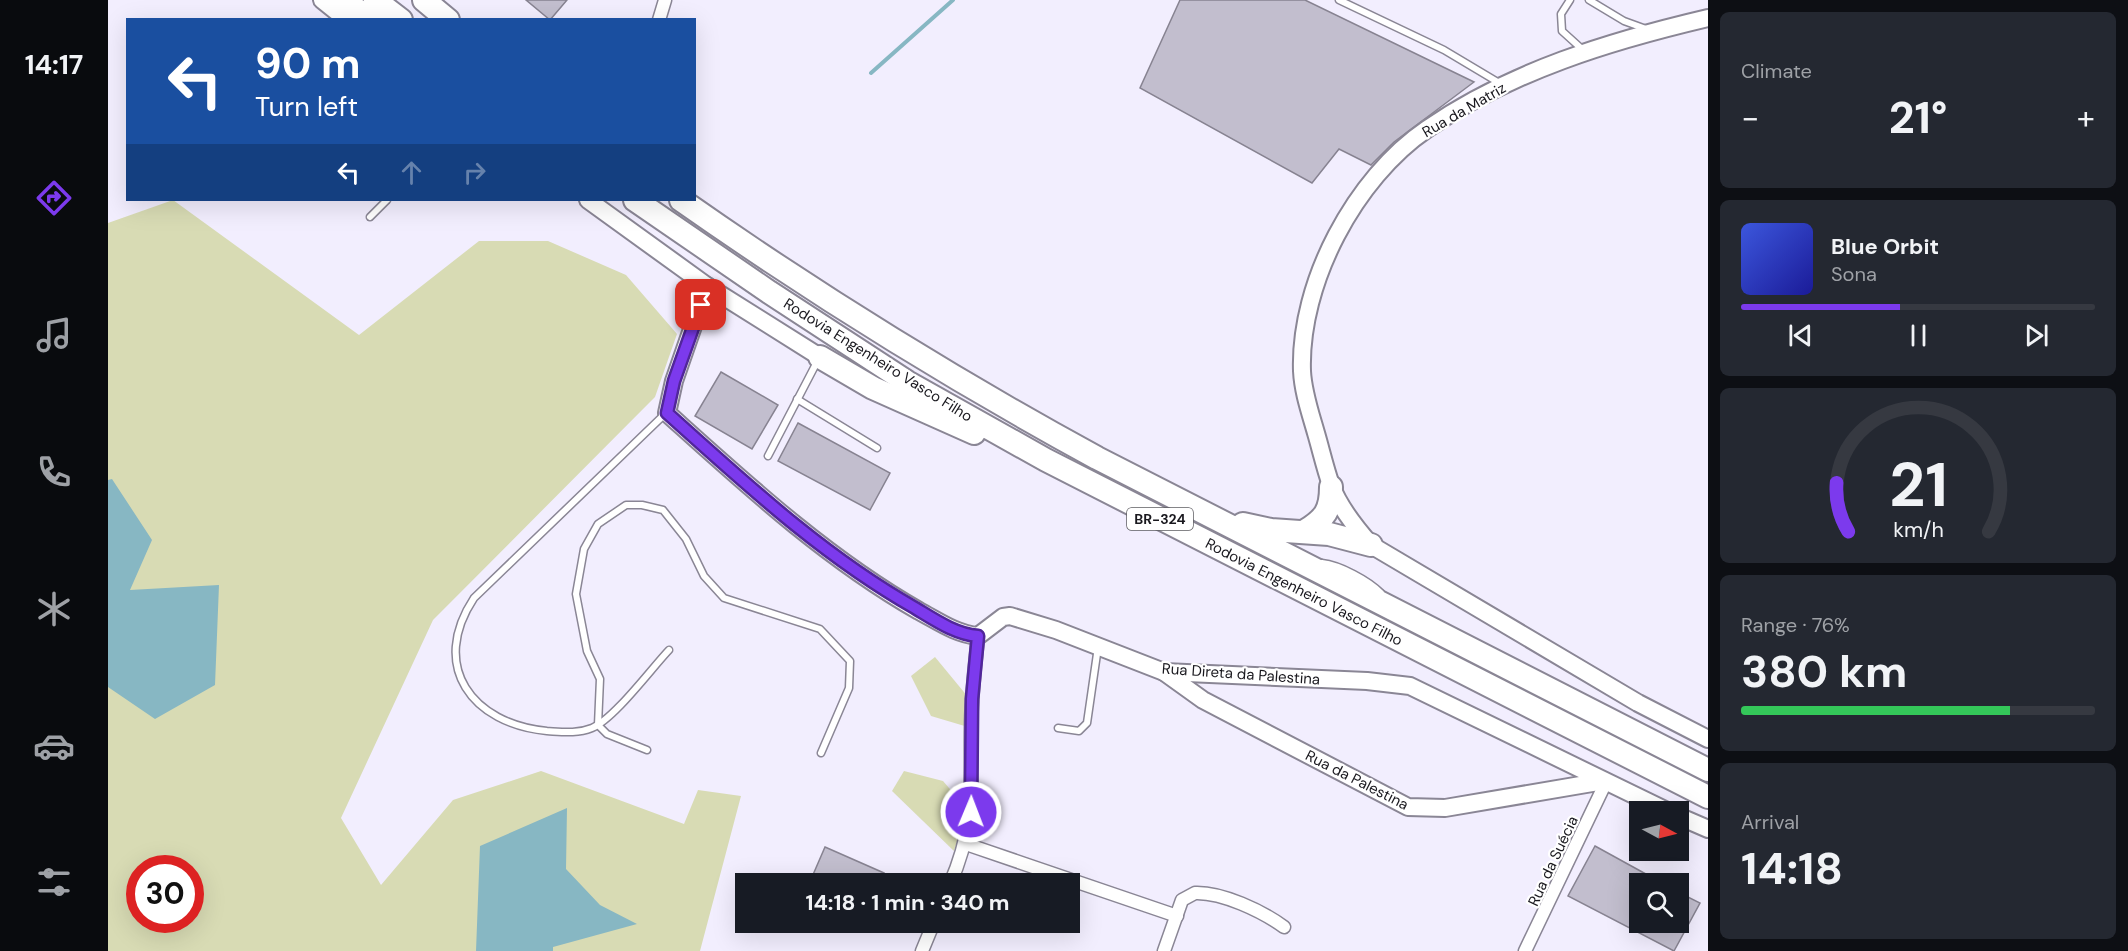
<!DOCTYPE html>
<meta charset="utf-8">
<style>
:root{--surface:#171b24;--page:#242831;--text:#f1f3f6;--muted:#9ea1a6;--line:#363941;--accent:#7c3aed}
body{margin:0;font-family:"DM Sans",sans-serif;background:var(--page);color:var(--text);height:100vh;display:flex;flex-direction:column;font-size:22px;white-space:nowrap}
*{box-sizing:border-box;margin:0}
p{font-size:20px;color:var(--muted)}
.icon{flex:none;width:33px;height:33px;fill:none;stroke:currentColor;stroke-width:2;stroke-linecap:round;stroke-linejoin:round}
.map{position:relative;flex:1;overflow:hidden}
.side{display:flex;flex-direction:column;gap:12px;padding:12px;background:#0d0f14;width:420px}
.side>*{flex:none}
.guide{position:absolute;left:18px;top:18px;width:570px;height:183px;border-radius:0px;box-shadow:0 6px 24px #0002;background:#1a4fa0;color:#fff;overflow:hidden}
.needle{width:39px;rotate:97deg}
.tools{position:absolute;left:1521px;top:801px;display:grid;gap:12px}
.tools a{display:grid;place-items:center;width:60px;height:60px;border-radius:0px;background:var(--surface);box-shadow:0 6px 24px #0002;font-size:30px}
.speed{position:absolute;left:18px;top:855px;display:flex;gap:12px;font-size:30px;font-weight:700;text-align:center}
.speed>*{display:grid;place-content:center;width:78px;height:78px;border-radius:50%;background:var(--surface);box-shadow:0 6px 24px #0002;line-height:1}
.speed .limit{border:9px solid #d22;background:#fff;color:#111}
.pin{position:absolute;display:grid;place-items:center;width:51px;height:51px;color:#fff;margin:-26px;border-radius:12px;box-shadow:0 3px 9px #0006}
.me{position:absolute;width:66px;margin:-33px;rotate:1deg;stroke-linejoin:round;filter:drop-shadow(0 0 4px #0008)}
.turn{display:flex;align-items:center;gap:21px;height:126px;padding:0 30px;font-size:27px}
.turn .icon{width:78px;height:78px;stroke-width:2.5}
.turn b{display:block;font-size:42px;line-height:51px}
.lanes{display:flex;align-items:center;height:57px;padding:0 30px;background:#0003;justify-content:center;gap:30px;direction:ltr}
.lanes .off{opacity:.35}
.big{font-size:45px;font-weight:700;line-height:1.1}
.side .tile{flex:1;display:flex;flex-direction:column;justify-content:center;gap:9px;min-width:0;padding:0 21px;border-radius:9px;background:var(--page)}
.side .dial{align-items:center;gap:0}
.dial svg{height:156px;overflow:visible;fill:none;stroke:var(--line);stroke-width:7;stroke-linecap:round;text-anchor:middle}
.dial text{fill:var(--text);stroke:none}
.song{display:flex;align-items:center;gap:18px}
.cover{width:72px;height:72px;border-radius:9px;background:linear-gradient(135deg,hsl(230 70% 55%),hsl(240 70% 35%))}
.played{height:6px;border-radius:3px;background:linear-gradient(90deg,var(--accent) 45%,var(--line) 45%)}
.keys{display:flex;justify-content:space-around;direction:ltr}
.heat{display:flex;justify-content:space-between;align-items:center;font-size:33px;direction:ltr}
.charge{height:9px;border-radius:4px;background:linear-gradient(90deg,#34c759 76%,var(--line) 0)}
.trip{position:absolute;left:627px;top:873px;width:345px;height:60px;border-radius:0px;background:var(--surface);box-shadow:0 6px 24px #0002;font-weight:700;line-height:60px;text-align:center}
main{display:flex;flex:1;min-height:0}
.dock{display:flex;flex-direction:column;width:108px;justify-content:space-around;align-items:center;background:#090b0e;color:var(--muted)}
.dock .icon{width:42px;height:42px}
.dock .active{color:var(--accent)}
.dock b{font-size:27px;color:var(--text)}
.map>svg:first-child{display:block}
</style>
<main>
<nav class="dock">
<b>14:17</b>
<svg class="icon active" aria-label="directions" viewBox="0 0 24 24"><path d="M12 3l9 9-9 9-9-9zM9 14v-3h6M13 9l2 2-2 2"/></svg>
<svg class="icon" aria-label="music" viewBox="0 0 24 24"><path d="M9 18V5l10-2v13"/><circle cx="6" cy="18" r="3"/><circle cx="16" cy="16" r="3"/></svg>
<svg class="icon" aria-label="phone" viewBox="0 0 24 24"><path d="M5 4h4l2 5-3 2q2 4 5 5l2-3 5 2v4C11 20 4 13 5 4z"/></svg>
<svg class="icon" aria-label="climate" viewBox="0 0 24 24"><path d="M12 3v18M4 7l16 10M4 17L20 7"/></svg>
<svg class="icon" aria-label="car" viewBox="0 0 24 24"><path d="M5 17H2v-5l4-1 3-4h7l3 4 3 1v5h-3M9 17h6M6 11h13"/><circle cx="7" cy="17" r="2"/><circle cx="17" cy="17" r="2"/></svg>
<svg class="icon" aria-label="filters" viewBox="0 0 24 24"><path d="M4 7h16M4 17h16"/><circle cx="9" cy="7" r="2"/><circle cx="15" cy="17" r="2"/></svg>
</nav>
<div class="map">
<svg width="1600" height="951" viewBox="0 0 1600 951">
<rect width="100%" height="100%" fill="#f2eefe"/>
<g fill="#d8dbb4" fill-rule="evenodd">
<path d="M 65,200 L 251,335 L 371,241 L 440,241 L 518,275 L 569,334 L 547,397 L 325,620 L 233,818 L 273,885 L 345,800 L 433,771 L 576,824 L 590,790 L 633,796 L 592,951 L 0,951 L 0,223 ZM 32,868 L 82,868 L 82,920 L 32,920 Z"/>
<polygon points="827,657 860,697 860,727 823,716 803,676"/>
<polygon points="796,771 835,781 859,809 846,851 784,791"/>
</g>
<g fill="#87b7c3">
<polygon points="4,479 44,540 22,590 111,585 107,685 47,719 0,687 0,480"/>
<polygon points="459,808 458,869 492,905 529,924 445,947 445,951 368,951 372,846"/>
</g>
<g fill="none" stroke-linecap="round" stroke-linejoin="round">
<polyline stroke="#87b7c3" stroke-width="4" points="763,73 845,0"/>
</g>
<g fill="#c2bece" stroke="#878391" stroke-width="1.5">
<polygon points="418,0 459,0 442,20"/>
<polygon points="1072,0 1197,0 1366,82 1286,142 1263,165 1231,149 1204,183 1032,88"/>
<polygon points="613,372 670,405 644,449 587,416"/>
<polygon points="690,423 782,473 762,510 670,461"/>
<polygon points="1487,846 1556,884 1532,884 1532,922 1570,922 1570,892 1592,903 1566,951 1460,896"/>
<polygon points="717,847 776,873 771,884 701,884"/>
</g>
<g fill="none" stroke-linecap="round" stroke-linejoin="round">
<defs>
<g id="lane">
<polyline points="1231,0 1336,50 1393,84"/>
<polyline points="1462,0 1453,14 1454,31 1475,50"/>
<polyline points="1481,0 1516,21 1538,29"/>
<polyline points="262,217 279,200"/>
<polyline points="689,399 769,448"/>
<path d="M 558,413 L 366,598 C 321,666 364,724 439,731 C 455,732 469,734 484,728 C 506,719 543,669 561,650"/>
<polyline points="660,456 710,360"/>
<path d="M 1214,563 C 1232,565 1260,580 1273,593"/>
<polyline points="950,728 971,731 979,723 990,647"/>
<polyline points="539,750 499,734 490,725 492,679 479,651 468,594 476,549 490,524 518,505 534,505 555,510 578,539 596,576 616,598 712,629 742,661 741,688 713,753"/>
</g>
<g id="street">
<polyline points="551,20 557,0"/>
<polyline points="858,844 1069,916"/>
<path d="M 842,884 C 868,824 862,791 863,729 C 863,698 867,667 870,636"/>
<polyline points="814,951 826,922"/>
<path d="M 1056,951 L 1074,900 L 1087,893 C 1114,892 1154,911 1176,927"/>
<polyline points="1417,951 1498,782"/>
</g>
<g id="secondary">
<polyline points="214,0 239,20"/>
<path d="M 1600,18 C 1502,41 1403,71 1319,129 C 1247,178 1191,283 1194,371 C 1195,392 1202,412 1208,433 C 1213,450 1217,468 1223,485 C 1231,507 1248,528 1263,545 L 1530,703 L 1600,739"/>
<polyline points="480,200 599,286 712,357"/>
<path d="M 599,286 L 566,381 L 559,413 C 638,484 718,558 811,611 C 830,621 848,634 870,636 L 895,617 L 902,616 L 948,630 L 1056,672 L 1259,681 L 1302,686 L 1561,812"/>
<polyline points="1056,672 1095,700 1300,807 1337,808 1496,781"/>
<polyline points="1570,816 1600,829"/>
</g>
<g id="highway">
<polyline points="230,0 269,20"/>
<polyline points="267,0 293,20"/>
<polyline points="316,0 340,20"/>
<polyline points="527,200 661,292 799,382 938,460 1600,797"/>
<path d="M 573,200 C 707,294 846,380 989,458 L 1600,770"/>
<polyline points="712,357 765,388 866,433"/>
<polyline points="1135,524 1163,530 1221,534 1263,545"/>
<path d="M 1197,531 C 1217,519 1223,510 1223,487"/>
</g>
</defs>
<use href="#lane" stroke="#8a8695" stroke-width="9"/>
<use href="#street" stroke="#8a8695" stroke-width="15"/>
<use href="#secondary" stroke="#8a8695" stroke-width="20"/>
<use href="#highway" stroke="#8a8695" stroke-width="26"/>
<use href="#lane" stroke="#fff" stroke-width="6"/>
<use href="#street" stroke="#fff" stroke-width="12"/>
<use href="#secondary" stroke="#fff" stroke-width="16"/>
<use href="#highway" stroke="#fff" stroke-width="22"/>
</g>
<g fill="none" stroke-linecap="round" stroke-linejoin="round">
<defs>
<path id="route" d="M 593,305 L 566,381 L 559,413 C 637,483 715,556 807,608 C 827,620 847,634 870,636 L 864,699 L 863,812"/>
</defs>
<use href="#route" stroke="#51269a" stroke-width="15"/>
<use href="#route" stroke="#7c3aed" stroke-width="10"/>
</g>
<g text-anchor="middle" stroke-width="4.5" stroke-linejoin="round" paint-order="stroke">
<rect fill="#fff" stroke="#5e5d62" stroke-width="1.5" x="1019" y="508" width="66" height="22" rx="4.5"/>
<g font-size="14" font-weight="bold" fill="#19181e">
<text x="1052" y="524">BR-324</text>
</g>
<g font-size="15" fill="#19181e" stroke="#fff">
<text transform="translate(1356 110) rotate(-30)" y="5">Rua da Matriz</text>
<text transform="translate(770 360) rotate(32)" y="5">Rodovia Engenheiro Vasco Filho</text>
<text transform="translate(1196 592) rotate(27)" y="5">Rodovia Engenheiro Vasco Filho</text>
<text transform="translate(1133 674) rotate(4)" y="5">Rua Direta da Palestina</text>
<text transform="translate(1249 780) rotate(27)" y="5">Rua da Palestina</text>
<text transform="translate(1445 861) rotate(-65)" y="5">Rua da Suécia</text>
</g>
</g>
</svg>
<div class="tools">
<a><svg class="needle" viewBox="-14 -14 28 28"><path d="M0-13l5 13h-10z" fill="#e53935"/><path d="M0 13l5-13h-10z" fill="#9ea1a6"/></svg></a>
<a><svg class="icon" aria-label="search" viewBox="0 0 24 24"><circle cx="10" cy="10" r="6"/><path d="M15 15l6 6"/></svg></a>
</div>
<div class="speed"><div class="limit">30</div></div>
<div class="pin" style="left:593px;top:305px;background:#d93025"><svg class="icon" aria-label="arrive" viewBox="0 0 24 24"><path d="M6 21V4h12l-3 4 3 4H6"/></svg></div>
<svg class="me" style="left:863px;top:812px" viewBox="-20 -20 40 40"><circle r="17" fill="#7c3aed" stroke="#fff" stroke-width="3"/><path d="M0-11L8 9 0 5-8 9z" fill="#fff"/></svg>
<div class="trip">14:18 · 1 min · 340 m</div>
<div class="guide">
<div class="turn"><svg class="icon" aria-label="left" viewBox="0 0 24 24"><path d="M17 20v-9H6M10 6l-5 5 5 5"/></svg><div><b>90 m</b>Turn left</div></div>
<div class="lanes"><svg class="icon" aria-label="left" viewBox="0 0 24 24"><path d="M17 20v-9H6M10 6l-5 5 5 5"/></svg><svg class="icon off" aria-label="ahead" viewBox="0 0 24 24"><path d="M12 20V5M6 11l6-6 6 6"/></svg><svg class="icon off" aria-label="right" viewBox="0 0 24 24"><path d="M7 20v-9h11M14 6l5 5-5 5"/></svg></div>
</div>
</div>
<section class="side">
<div class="tile"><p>Climate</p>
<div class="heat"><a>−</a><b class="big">21°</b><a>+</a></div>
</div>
<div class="tile">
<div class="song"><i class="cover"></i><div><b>Blue Orbit</b><p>Sona</p></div></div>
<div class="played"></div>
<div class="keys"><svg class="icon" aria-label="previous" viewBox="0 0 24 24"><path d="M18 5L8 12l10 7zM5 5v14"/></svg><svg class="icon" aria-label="pause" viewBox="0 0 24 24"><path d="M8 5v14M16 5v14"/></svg><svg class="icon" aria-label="next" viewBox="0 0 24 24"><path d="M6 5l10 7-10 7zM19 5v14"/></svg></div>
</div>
<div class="tile dial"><svg viewBox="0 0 100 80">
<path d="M14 69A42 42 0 1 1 86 69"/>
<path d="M14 69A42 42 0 0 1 8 44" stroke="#7c3aed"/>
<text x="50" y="56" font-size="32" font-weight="700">21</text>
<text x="50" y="72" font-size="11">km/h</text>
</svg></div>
<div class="tile"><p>Range · 76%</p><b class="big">380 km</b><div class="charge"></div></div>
<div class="tile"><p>Arrival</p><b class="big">14:18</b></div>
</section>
</main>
